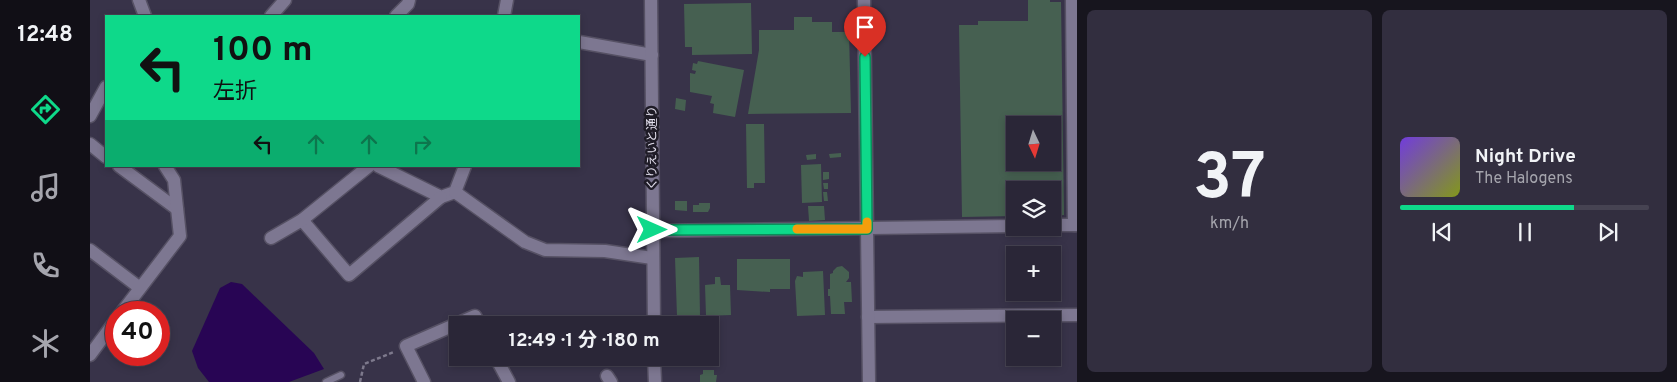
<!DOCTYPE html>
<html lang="ja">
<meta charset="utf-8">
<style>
:root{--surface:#2a2637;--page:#322e3f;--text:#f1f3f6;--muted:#a5a5ad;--line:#464352;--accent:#0ed98a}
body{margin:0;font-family:Overpass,"Noto Sans JP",sans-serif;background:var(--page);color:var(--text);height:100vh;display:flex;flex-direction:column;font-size:19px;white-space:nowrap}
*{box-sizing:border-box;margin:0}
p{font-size:16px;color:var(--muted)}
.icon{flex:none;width:28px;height:28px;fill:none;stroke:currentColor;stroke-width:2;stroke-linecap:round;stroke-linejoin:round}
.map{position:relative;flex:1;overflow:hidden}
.panel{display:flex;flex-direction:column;gap:10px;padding:10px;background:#17151e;width:600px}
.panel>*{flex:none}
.guide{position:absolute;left:15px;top:15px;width:475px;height:152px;border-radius:0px;box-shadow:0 2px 8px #0003,0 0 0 1px var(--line);background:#0ed98a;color:#111;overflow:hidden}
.needle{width:32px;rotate:176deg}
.controls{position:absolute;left:916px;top:116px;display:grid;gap:10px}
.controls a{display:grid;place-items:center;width:55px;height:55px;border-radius:0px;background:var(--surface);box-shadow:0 2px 8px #0003,0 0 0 1px var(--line);font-size:25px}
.speed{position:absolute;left:15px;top:301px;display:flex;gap:10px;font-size:25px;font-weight:700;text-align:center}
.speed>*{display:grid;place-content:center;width:65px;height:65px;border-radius:50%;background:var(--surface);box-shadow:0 2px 8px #0003,0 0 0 1px var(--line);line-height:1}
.speed .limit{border:8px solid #d22;background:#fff;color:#111}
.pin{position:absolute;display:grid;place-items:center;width:42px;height:42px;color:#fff;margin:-51px -21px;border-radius:50% 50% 50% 0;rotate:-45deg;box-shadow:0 0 5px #0007}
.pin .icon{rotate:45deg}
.me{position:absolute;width:55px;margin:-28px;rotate:90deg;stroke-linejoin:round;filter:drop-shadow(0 0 4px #0008)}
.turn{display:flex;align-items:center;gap:18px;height:105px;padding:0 25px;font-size:22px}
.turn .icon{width:65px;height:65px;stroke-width:2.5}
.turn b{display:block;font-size:35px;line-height:42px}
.lanes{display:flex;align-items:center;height:48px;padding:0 25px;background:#0003;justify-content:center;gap:25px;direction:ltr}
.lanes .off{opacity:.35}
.panel .card{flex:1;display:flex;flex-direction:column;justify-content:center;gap:8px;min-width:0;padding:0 18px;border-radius:8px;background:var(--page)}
.panel .dial{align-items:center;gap:0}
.dial b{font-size:65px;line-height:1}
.song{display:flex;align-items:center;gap:15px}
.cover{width:60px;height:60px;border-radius:8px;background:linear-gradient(135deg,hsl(260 70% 55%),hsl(70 70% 35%))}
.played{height:5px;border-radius:2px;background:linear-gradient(90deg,var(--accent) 70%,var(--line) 70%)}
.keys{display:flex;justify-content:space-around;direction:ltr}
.panel .tiles{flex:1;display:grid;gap:10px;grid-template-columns:repeat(2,1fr)}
.trip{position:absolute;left:359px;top:316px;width:270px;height:50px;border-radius:0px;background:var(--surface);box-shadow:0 2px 8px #0003,0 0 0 1px var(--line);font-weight:700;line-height:50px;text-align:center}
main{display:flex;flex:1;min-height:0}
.menu{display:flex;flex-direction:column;width:90px;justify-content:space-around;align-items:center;background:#110f16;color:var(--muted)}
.menu .icon{width:35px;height:35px}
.menu .active{color:var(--accent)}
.menu b{font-size:22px;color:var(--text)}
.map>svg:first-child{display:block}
</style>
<main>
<nav class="menu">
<b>12:48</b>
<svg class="icon active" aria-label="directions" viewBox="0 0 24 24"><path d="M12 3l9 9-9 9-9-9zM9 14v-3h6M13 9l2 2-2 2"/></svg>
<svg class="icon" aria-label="music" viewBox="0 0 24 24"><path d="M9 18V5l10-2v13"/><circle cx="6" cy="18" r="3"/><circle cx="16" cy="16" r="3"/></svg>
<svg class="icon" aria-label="phone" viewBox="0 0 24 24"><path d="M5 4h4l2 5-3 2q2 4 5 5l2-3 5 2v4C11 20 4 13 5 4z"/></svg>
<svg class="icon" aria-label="climate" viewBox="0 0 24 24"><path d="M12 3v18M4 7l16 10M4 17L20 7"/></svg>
</nav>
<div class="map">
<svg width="987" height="382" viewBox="0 0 987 382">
<rect width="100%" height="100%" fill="#383349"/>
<polygon fill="#280554" points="141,282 152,284 224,353 234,369 199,382 119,382 108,368 102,351 130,288"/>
<g fill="#466051" fill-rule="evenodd">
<path d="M 938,0 L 960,0 L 960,2 L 971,2 L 974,215 L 962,216 L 962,190 L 925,190 L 925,216 L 872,217 L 869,25 L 888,25 L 888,21 L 938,21 ZM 925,125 L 962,125 L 962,162 L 925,162 Z"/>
<polygon points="661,3 662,54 602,55 602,47 595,47 594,4"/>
<polygon points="704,17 722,17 722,22 742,22 742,32 759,32 761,113 658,114 669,50 669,30 704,30"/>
<polygon points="608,61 654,70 645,117 623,113 624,104 620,103 622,96 600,92 600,73 605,74 606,71 602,70 603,63 607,64"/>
<polygon points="586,98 596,100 595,111 585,109"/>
<polygon points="656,124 674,124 675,183 664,183 664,188 657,188"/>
<polygon points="751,153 751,157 740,158 739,154"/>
<polygon points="726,154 726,159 717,160 716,155"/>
<polygon points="731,164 732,202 712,203 711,165"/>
<polygon points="733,172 739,172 739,179 733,180"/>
<polygon points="733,183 738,183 738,189 734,189"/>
<polygon points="733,192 737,192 738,201 734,201"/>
<polygon points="585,201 597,201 597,211 585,210"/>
<polygon points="609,203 620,203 620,208 618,212 603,212 603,205 609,205"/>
<polygon points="718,206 734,206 735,220 719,221"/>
<polygon points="609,257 610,316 587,316 585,258"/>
<polygon points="647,259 700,259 700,289 680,289 680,292 647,290"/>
<polygon points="752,266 759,272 759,278 756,282 761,282 762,302 754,302 755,314 741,314 740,296 738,296 738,289 740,289 740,274 743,273 743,271 747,267"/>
<polygon points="733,271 735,315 707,316 705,281 707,276 713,277 713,272"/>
<polygon points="625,277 630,277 631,285 640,285 641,315 616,316 615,285 625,284"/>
<polygon points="613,370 624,370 624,375 627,375 626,382 610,382 610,375 613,374"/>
</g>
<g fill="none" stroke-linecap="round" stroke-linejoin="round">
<defs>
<polyline id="lane" points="236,382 251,375"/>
<g id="street">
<polyline points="49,0 55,16"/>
<polyline points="774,0 777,229"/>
<polyline points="982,0 984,225 987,225"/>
<polyline points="181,16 195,0"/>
<polyline points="306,16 318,4 319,0"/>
<polyline points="414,16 417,0"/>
<polyline points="489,42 562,55"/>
<polyline points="0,116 16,87"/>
<polyline points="0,144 16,157"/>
<polyline points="29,166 87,209"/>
<polyline points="288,166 351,197 365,192 375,166"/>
<polyline points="365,192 435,242 455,250 515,251 562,258"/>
<polyline points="212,220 259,275 351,197"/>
<polyline points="181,238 212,220 279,166"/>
<polyline points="0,250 50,288"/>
<polyline points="32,312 90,236 84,180 75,166"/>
<polyline points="778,317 987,315"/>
<polyline points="0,355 26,320"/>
<polyline points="406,358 419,382"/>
<polyline points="517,376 521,382"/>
<polyline points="334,382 316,346 385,316 390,325"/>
</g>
<g id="secondary">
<polyline points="561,0 564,325"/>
<polyline points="962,225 984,225"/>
<polyline points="777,229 779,382"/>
<polyline points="562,231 925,226"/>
<polyline points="564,358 565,382"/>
</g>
</defs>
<use href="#lane" stroke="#565164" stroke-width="9"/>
<use href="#street" stroke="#565164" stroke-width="15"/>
<use href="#secondary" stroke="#565164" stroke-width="15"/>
<polyline stroke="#7d798c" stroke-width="2.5" stroke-dasharray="4 2.5" stroke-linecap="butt" points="270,382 274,364 304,352"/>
<use href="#lane" stroke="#7d7791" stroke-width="6"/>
<use href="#street" stroke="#7d7791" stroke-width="12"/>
<use href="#secondary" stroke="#7d7791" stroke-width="12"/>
</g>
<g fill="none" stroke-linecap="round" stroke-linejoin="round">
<defs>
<polyline id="route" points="562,230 777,229 775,57"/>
</defs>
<use href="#route" stroke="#098d5a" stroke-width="12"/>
<use href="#route" stroke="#0ed98a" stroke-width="9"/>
<polyline stroke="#f59e0b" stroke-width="9" points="707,229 777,229 777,222"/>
</g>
<g text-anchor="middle" stroke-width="5" stroke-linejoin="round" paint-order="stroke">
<g font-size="12" fill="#e2dfed" stroke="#1f1c27">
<text transform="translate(562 148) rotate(-90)" y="4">くりえいと通り</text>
</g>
</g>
</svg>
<div class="controls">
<a><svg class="needle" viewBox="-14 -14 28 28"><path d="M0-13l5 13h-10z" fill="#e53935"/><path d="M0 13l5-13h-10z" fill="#a5a5ad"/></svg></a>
<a><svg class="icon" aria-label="layers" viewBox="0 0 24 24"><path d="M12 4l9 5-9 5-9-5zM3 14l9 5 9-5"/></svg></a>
<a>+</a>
<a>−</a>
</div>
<div class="speed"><div class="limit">40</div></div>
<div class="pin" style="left:775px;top:57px;background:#d93025"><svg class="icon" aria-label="arrive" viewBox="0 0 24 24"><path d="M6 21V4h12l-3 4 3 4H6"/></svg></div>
<svg class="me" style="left:562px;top:230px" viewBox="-20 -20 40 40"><path d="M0-17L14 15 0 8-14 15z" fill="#0ed98a" stroke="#fff" stroke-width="4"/></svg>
<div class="trip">12:49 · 1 分 · 180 m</div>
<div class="guide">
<div class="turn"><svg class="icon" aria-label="left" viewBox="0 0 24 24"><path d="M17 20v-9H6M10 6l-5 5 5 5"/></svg><div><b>100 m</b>左折</div></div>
<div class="lanes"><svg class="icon" aria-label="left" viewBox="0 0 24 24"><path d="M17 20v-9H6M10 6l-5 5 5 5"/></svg><svg class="icon off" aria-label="ahead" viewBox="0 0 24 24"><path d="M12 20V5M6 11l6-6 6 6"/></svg><svg class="icon off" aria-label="ahead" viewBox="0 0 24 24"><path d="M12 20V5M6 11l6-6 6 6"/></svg><svg class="icon off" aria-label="right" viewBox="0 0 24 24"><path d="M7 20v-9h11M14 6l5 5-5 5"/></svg></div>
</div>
</div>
<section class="panel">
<div class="tiles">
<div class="card dial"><b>37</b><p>km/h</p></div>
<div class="card">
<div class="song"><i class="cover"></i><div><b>Night Drive</b><p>The Halogens</p></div></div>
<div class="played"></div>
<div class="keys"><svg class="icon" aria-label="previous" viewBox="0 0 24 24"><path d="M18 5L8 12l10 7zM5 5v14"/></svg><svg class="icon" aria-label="pause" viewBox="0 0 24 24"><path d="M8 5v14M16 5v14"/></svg><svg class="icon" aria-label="next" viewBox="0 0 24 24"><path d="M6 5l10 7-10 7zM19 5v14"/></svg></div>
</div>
</div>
</section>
</main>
